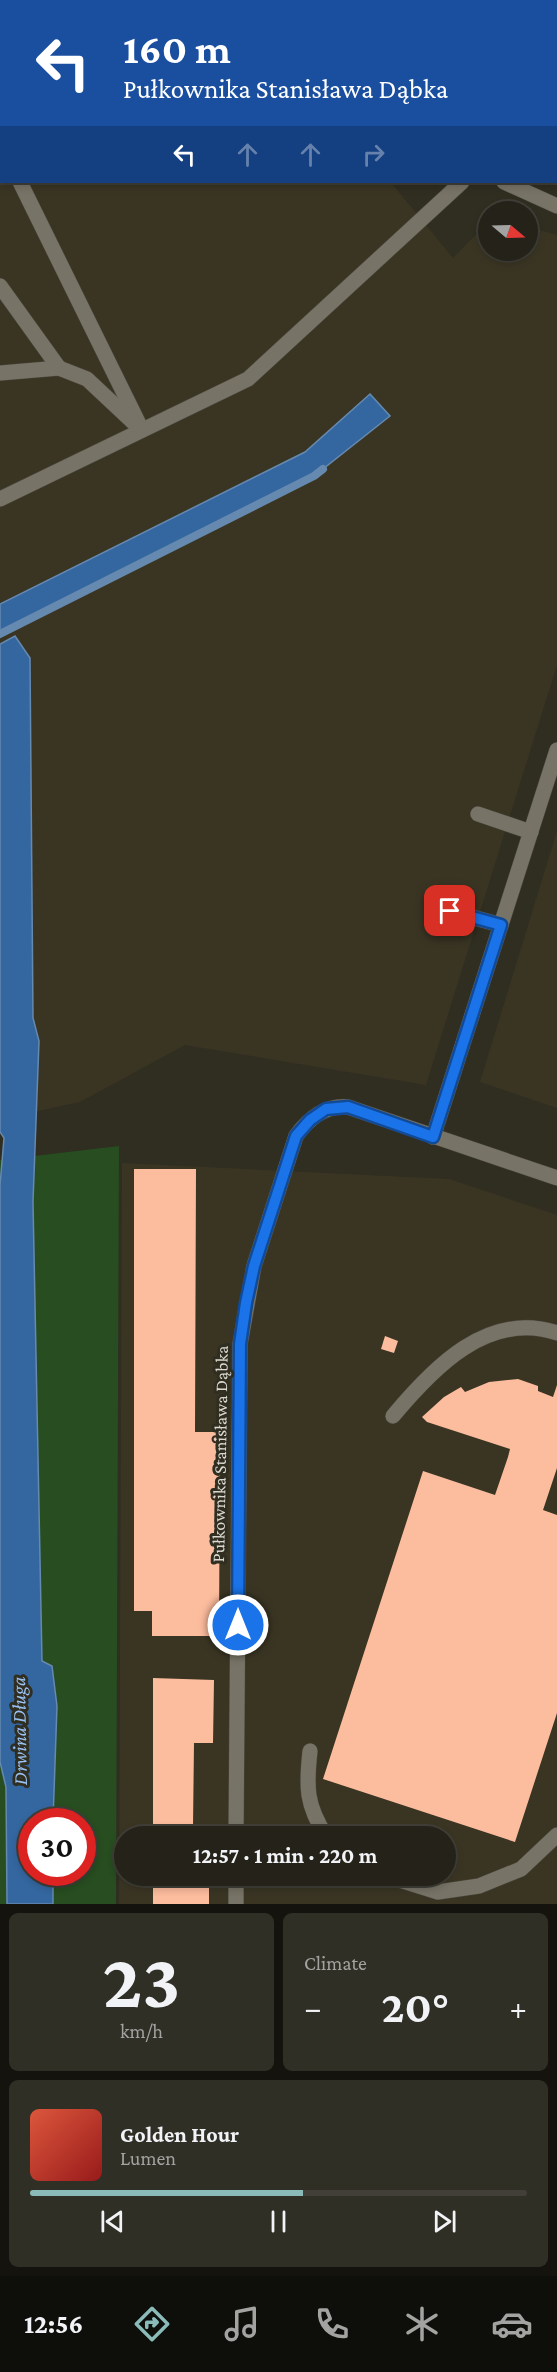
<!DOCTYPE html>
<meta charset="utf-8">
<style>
:root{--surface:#242219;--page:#302f26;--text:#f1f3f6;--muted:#a3a4a2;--line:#413f38;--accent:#8bbbb9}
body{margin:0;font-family:"Crimson Pro",serif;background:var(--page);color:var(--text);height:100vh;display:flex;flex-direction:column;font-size:22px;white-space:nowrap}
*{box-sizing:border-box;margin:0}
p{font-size:20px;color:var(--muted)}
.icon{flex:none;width:33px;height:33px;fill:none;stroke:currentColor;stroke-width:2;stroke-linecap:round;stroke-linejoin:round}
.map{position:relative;height:1904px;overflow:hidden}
.details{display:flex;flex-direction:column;gap:9px;padding:9px;background:#14130e;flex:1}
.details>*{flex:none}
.hud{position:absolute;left:0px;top:0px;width:558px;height:183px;box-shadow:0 3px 9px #0003,0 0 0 2px var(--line);background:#1a4fa0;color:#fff;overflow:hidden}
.needle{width:39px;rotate:109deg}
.buttons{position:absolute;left:478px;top:201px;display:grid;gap:12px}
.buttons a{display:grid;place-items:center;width:60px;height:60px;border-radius:50%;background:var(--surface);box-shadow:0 3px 9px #0003,0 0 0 2px var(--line);font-size:30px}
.speed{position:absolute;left:18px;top:1808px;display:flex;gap:12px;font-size:30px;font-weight:700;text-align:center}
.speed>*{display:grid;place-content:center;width:78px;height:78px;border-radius:50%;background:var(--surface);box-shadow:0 3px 9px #0003,0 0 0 2px var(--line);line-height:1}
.speed .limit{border:9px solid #d22;background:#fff;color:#111}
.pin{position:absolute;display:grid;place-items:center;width:51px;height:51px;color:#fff;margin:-26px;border-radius:12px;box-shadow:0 3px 9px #0006}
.me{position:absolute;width:66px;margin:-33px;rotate:0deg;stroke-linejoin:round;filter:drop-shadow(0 0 4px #0008)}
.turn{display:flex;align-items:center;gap:21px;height:126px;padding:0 24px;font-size:27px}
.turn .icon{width:78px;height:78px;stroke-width:2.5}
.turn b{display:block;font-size:42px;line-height:51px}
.lanes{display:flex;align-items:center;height:57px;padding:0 24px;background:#0003;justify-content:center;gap:30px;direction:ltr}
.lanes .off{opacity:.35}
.big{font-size:45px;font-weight:700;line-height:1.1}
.details .tile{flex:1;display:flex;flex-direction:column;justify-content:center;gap:9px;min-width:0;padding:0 21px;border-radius:9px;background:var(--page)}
.details .dial{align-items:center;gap:0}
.dial b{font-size:78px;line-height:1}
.song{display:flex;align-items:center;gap:18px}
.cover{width:72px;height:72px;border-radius:9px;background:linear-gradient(135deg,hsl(10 70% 55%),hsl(0 70% 35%))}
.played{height:6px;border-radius:3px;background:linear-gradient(90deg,var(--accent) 55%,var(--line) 55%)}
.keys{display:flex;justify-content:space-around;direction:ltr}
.heat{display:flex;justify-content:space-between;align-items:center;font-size:33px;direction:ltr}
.details .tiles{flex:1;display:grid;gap:9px;grid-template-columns:1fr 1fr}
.tile:last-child{grid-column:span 2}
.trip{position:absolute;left:114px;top:1826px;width:342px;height:60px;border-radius:30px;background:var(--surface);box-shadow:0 3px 9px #0003,0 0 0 2px var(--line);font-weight:700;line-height:60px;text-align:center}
.tabs{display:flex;height:96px;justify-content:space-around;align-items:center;background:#0e0e0a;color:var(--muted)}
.tabs .icon{width:42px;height:42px}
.tabs .on{color:var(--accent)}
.tabs b{font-size:27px;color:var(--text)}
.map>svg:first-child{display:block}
</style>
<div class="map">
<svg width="557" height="1904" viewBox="0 0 557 1904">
<rect width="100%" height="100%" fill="#302d21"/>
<g fill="#3a3523" fill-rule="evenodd">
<polygon points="200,0 557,0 557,7 556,2"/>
<polygon points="0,4 2,182 386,182 394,186 453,258 489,221 489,250 528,250 528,227 557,235 557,665 426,1085 185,1045 80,1102 0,1119"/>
<polygon points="557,831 557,1108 480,1082"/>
<path d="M 122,1163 L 449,1179 L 557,1215 L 557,1904 L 119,1904 ZM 124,1836 L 446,1836 L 446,1875 L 124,1875 Z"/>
</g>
<path fill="#274d20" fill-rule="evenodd" d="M 119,1146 L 116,1904 L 0,1904 L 0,1160 ZM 32,1821 L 82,1821 L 82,1872 L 32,1872 Z"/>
<g fill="#3467a0" stroke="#6689af" stroke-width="1.5">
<polygon points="370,394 390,416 314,476 0,634 0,604 305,452"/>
<polygon points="15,636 30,658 33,1018 39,1041 33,1202 42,1661 52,1666 57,1706 53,1821 32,1821 32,1872 53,1872 53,1904 7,1904 6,1787 0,1762 0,1185 4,1138 0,1132 0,644"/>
</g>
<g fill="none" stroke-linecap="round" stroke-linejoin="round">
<polyline stroke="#6689af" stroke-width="8" points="0,634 314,476 323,469"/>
</g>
<g fill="#fcbc9e">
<polygon points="134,1169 196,1169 195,1432 220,1432 219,1636 152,1636 152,1611 134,1611"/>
<polygon points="385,1336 398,1341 394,1353 381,1349"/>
<polygon points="518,1379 538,1386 538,1391 553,1397 557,1385 557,1468 543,1510 557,1515 557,1713 515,1842 323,1779 423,1471 495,1495 508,1457 510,1449 427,1422 422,1417 444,1397 461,1387 465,1392 489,1382"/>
<polygon points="153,1678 214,1680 213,1743 194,1743 193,1826 209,1826 209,1836 153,1836"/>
<rect x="153" y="1875" width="56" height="29"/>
</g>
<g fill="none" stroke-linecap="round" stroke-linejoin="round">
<defs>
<g id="service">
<polyline points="0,156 2,158"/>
<polyline points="20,182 142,430"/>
<polyline points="0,286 59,368"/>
<polyline points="0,373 59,368 87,379 135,424"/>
<polyline points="0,499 248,379 462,182"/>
<polyline points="478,814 531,832"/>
<polyline points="450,911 501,925"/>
<path d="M 393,1416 C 433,1368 488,1310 557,1333"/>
<path d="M 310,1751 C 306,1787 306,1805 326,1836"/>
<polyline points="384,1875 438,1892 479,1886 521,1869 557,1835"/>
</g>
<g id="minor">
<polyline points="129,0 132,2"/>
<polyline points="556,90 557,90"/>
<polyline points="504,182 557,206"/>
<polyline points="433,1137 557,750"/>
<path d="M 236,1836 L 240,1344 L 254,1266 L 296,1136 C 309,1118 325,1105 348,1107 L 557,1178"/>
<polyline points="236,1904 236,1875"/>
</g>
</defs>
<use href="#service" stroke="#4b483e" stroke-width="16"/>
<use href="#minor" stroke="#4b483e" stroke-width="16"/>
<use href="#service" stroke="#777366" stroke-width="15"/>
<use href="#minor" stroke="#777366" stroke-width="15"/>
</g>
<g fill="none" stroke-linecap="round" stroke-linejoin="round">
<defs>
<polyline id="route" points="238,1625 240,1344 246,1303 254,1266 296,1136 310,1120 326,1109 348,1107 433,1137 501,925 450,911"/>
</defs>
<use href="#route" stroke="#114b97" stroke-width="15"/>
<use href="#route" stroke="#1a73e8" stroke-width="10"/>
</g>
<g text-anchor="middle" stroke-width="6" stroke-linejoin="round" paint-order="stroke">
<g font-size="18" fill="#dbd9d1" stroke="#302d21">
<text transform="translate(220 1454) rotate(-89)" y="6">Pułkownika Stanisława Dąbka</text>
</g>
<g font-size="20" font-style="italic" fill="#99c2f3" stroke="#302d21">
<text transform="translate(19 1731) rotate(-91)" y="7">Drwina Długa</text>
</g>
</g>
</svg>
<div class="buttons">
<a><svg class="needle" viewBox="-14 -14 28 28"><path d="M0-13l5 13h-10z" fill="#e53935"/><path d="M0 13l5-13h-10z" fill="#a3a4a2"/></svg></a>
</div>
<div class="speed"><div class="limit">30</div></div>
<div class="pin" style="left:450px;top:911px;background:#d93025"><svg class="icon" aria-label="arrive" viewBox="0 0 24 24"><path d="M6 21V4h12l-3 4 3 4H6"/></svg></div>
<svg class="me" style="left:238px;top:1625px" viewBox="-20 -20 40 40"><circle r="17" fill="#1a73e8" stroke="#fff" stroke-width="3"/><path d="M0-11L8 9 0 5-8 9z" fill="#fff"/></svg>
<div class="trip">12:57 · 1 min · 220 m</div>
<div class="hud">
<div class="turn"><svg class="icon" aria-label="left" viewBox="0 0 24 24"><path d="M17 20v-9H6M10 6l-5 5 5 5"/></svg><div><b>160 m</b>Pułkownika Stanisława Dąbka</div></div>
<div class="lanes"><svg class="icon" aria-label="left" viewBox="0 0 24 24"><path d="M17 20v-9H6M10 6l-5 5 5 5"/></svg><svg class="icon off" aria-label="ahead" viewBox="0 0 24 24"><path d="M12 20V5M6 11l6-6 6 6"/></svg><svg class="icon off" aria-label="ahead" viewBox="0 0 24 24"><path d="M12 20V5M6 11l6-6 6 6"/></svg><svg class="icon off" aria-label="right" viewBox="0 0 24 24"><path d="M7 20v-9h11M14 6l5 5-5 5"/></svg></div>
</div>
</div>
<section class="details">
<div class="tiles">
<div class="tile dial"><b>23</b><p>km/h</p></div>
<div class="tile"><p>Climate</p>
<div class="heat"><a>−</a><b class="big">20°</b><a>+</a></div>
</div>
<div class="tile">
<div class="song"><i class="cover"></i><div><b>Golden Hour</b><p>Lumen</p></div></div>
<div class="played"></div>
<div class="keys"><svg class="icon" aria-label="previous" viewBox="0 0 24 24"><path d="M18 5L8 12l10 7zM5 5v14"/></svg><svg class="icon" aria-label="pause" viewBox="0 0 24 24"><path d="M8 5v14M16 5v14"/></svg><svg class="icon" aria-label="next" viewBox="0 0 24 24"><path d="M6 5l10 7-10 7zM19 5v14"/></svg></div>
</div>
</div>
</section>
<nav class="tabs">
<b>12:56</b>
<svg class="icon on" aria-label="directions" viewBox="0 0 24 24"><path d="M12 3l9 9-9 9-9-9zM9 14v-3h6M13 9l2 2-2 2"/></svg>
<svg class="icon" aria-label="music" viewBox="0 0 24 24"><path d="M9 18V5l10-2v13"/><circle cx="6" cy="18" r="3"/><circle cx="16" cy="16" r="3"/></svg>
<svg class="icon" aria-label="phone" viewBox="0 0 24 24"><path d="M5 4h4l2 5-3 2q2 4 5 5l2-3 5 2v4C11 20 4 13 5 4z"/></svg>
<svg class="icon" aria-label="climate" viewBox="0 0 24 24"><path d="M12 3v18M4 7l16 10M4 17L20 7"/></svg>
<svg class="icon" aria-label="car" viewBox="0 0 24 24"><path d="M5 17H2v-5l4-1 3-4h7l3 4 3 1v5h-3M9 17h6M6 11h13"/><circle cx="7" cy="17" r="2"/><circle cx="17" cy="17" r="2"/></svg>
</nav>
